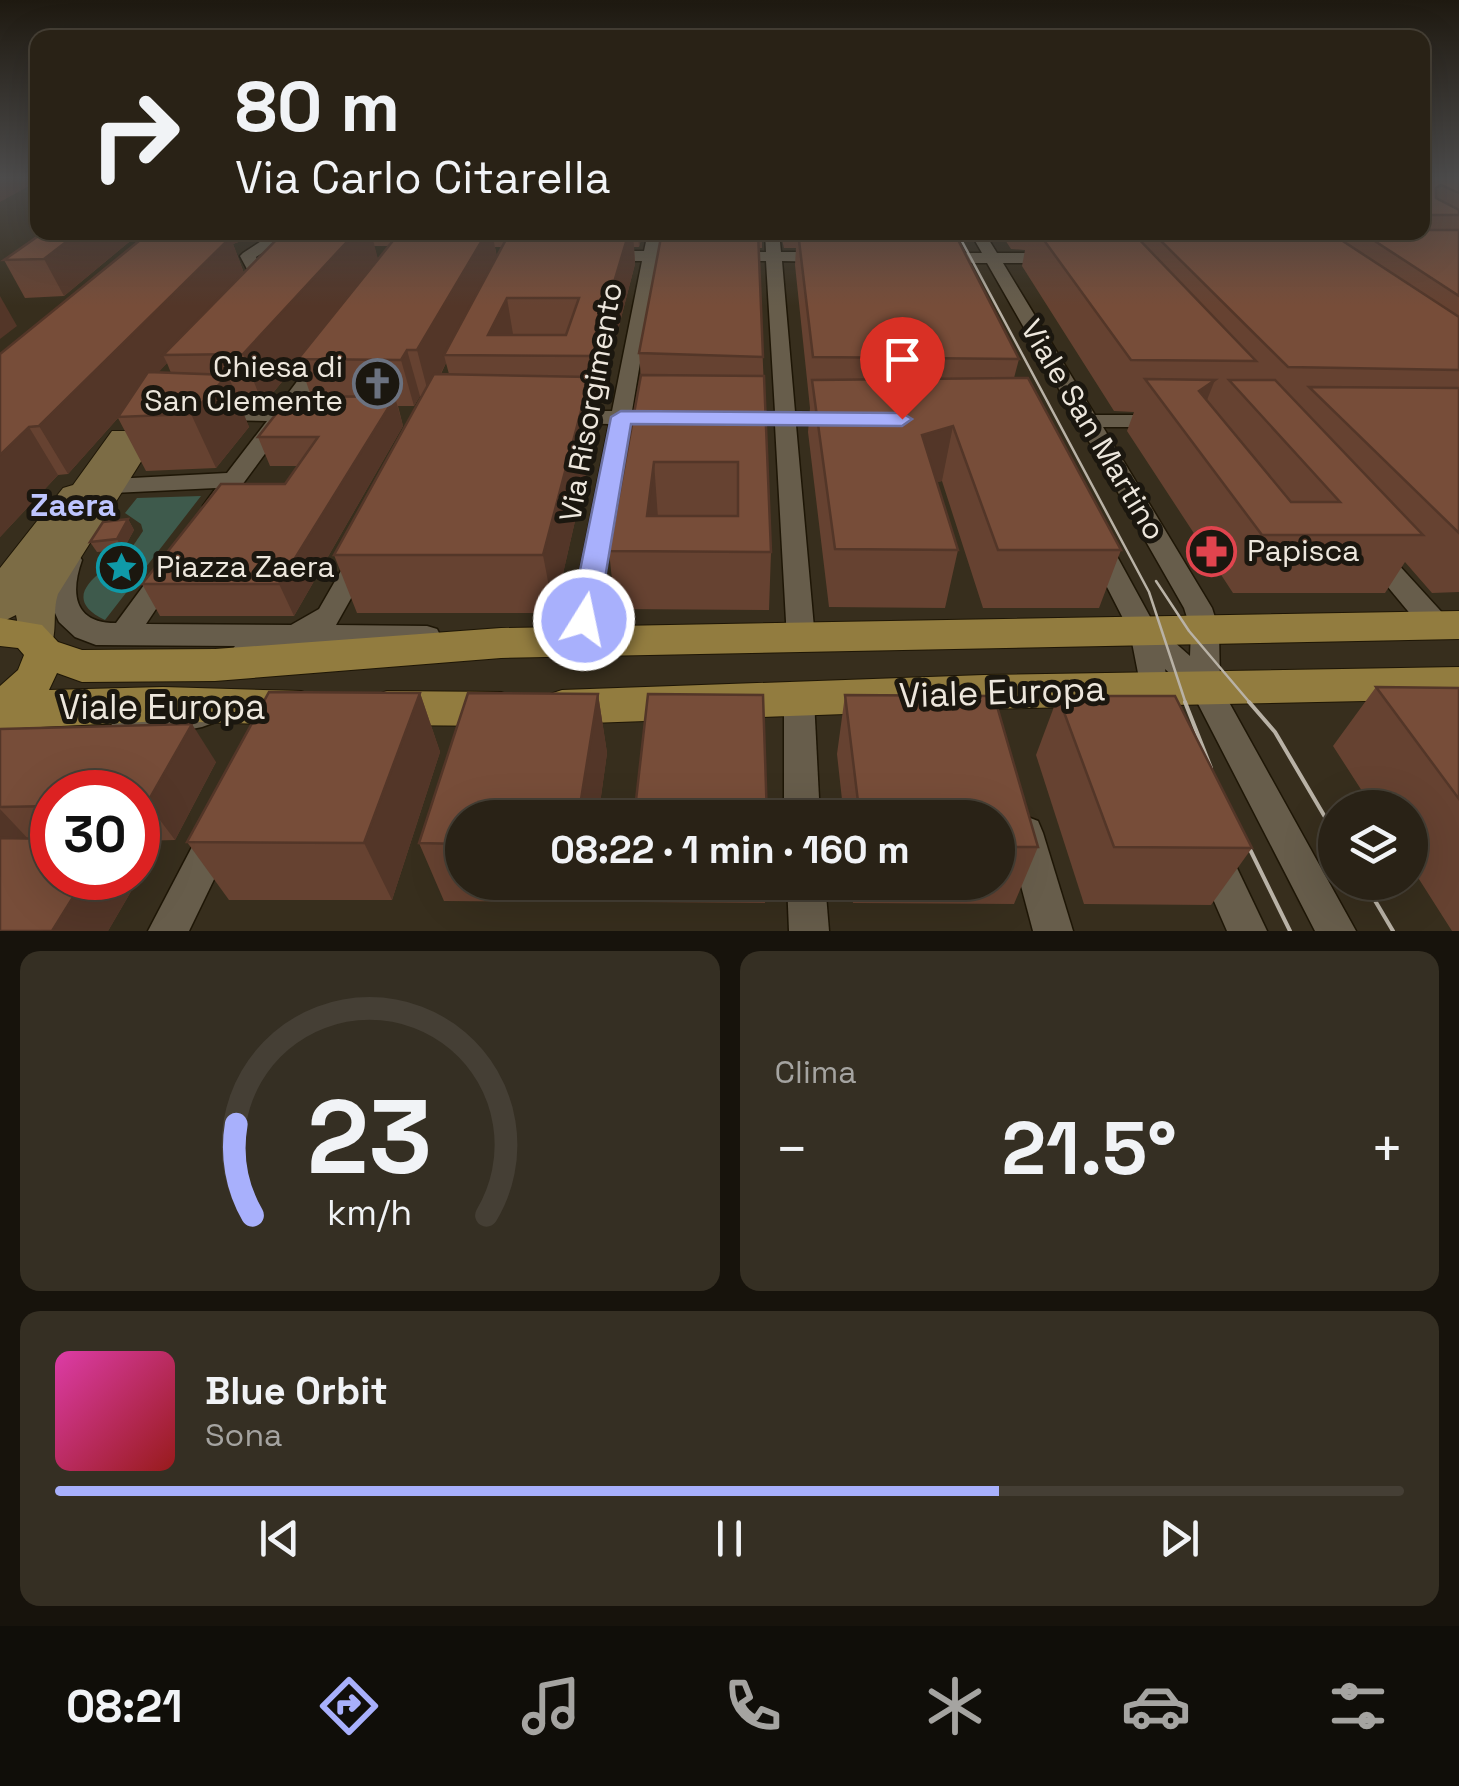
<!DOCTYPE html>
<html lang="it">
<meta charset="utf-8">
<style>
:root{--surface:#292216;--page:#352f23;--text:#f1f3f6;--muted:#a5a4a1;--line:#453f35;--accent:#a8b0fc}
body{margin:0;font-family:"Space Grotesk",sans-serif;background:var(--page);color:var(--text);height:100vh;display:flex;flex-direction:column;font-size:38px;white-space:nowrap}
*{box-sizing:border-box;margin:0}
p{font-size:32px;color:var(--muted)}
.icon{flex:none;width:55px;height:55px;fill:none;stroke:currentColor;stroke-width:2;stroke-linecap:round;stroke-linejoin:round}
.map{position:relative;height:931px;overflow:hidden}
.side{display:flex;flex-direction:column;gap:20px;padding:20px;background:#17130c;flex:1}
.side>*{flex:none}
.top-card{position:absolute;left:30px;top:30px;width:1400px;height:210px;border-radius:20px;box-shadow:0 10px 40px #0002,0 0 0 2px var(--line);background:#292216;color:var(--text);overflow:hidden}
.tools{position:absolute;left:1318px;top:790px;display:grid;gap:20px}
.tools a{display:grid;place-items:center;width:110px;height:110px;border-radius:50%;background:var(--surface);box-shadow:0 10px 40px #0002,0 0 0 2px var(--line);font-size:50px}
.speed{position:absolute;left:30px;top:770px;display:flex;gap:20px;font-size:50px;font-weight:700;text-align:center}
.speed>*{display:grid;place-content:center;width:130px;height:130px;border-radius:50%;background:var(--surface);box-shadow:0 10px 40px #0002,0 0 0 2px var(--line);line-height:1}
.speed .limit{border:15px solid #d22;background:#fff;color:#111}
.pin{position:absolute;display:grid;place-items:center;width:85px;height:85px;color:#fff;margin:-102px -42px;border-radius:50% 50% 50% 0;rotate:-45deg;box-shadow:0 0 10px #0007}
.pin .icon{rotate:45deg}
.me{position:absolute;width:110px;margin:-55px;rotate:10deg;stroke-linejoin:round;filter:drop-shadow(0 0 8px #0008)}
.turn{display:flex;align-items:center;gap:35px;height:210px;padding:0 40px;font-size:45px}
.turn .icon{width:130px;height:130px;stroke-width:2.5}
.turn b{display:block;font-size:70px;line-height:85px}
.big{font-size:75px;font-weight:600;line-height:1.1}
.side .widget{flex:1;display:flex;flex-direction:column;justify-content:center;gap:15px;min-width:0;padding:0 35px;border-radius:20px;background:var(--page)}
.side .dial{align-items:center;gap:0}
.dial svg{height:260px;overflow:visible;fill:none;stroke:var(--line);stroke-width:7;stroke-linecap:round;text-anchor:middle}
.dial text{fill:var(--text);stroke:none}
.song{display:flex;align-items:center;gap:30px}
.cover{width:120px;height:120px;border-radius:15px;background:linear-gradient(135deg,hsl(320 70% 55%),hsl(0 70% 35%))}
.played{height:10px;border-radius:5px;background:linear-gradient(90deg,var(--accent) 70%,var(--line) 70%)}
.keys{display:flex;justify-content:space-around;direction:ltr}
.heat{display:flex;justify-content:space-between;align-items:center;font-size:55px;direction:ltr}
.side .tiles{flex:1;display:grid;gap:20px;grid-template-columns:1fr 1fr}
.widget:last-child{grid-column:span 2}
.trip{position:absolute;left:445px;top:800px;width:570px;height:100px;border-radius:50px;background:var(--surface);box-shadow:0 10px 40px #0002,0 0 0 2px var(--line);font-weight:600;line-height:100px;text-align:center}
.tabs{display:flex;height:160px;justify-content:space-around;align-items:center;background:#100e09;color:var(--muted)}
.tabs .icon{width:70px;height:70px}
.tabs .on{color:var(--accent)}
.tabs b{font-size:45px;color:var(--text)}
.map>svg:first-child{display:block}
</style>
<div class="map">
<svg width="1459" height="931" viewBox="0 0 1459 931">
<rect width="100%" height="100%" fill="#372e1d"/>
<path fill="#3e5a4c" d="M 201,496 L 105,620 C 53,595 109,568 128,551 C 134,546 138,538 143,531 L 141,524 L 125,513 L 137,498 Z"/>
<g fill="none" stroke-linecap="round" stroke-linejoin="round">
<defs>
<g id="minor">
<polygon points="295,232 306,236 273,246 256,257 258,262 274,266 274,272 247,269 240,256 243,253 263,240"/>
<polygon points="648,232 662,232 659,251 686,251 694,256 686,261 657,261 632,411 664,412 674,418 664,424 630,424 594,642 590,650 580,653 570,650 566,642 609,424 566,423 556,417 566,411 612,411 642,261 608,261 600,256 608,251 644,251"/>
<polygon points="765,232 779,232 781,252 826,252 834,257 826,262 782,261 795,412 839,413 849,419 839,425 796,425 815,639 811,647 801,650 791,647 787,639 775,425 736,424 726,418 736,412 775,412 766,261 728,261 720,256 728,251 766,252"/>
<polygon points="970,232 984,232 997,253 1051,253 1059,258 1051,263 1003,263 1095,415 1159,415 1169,421 1159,427 1103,427 1212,608 1219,630 1220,686 1356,931 1315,931 1194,696 1165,669 1171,700 1167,709 1156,713 1145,709 1130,632 1085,544 1089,538 1107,538 1154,624 1190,656 1191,630 1184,608 987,263 938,263 930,258 938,253 982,253"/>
<polygon points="324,353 333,359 298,409 311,411 314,415 304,421 289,421 223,511 215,514 203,506 216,488 113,493 101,486 113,479 227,473 267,421 216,420 206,414 209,410 277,408 317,355"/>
<polygon points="1377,548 1386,551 1447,618 1451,626 1447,634 1437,637 1427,634 1368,563 1364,557 1368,551"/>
<path d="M 69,551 L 78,554 L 82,560 C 70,594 74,623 116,623 L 158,566 L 176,566 L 180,573 L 146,624 L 291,625 L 319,609 L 350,555 L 368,555 L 372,561 L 336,625 L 427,626 L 437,629 L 441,637 L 437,645 L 427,648 L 295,647 L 243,666 L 233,663 L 228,655 L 235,646 L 96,645 L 75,637 L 59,622 L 51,604 L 50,583 L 60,554 Z"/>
<polygon points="799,686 810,690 814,699 820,818 784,818 784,699 788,690"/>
<polygon points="202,701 213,705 218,714 213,723 202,727 126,742 115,738 110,728 115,718 126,714"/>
<polygon points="1025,816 1038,821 1043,833 1073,931 1033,931 1007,833 1012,821"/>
<polygon points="217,819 230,824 235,836 189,931 148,931 204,824"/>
<polygon points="1214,842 1227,847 1267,931 1227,931 1196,860 1201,847"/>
<polygon points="787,882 825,882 829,931 789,931"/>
</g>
<path id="secondary" d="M 155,409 L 169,417 L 58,594 C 52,612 58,632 50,648 L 36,653 L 22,648 L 16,615 L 0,623 L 0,568 L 63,488 L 73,485 L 112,431 L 132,431 L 145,411 Z"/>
<g id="primary">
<polygon points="1459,611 1459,639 501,658 215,681 82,682 57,673 49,690 163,687 301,691 316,696 322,708 316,720 301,725 163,721 0,729 0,686 18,670 24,655 18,648 0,646 0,618 42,625 58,642 82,650 215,649 501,628"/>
<polygon points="1459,667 1459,699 984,709 562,724 547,719 541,707 547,695 562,690 984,675"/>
<polygon points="387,691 501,692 516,697 522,709 516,721 501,726 387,725 372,720 366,708 372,696"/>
</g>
</defs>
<use href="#minor" stroke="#1e1606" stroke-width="3"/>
<use href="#secondary" stroke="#1e1606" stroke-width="2"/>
<use href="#primary" stroke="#1e1606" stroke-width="2"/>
<use href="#minor" fill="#675d4b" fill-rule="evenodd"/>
<use href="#secondary" fill="#7c6c45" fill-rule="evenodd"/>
<use href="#primary" fill="#927c3f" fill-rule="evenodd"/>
<g stroke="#b9b2a6" stroke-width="2.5">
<polyline points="957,232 1149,592 1186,704"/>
<polyline points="1156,581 1189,631 1251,704"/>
</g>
<g stroke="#b9b2a6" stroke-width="4">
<polyline points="1185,702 1211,768"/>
<polyline points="1249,702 1275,732 1335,834"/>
<polyline points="1239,827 1290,931"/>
<polyline points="1364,882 1393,931"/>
</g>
</g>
<g fill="#664231" fill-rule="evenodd">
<polygon points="1422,176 1459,176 1459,592 1432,593 1405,562 1385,593 1233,593 1127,431 1134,412 1114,411 1022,266 1025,250 1011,249 1000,232 1422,232"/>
<polygon points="44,232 141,232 64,296 25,298 4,260"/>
<path d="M 150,232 L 643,232 L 639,247 L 634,247 L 635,264 L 598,407 L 594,407 L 596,429 L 554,613 L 357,613 L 334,555 L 422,396 L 420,396 L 414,406 L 398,406 L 403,426 L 294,616 L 160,616 L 142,584 L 285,484 L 297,466 L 270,466 L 258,437 L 311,396 L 299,361 L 263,405 L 240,406 L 249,427 L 216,468 L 146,471 L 118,418 L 68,474 L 58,475 L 0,537 L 0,354 ZM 284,233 L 244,273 L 233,244 L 257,235 ZM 374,246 L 389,246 L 378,260 ZM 495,247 L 502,247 L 497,257 ZM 167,363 L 171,373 L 158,372 ZM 446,363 L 449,374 L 441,374 Z"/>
<polygon points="662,232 762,232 762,248 758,248 771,552 769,610 615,609 609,551 641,379 639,353"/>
<polygon points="780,232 954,232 1019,359 1014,378 1121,550 1099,608 983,608 942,481 937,482 958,550 945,608 829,607 808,432 810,408 795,265 796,248 784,248"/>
<polygon points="128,519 134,530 123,550 97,552 90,542"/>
<polygon points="1376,687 1459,688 1459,931 1452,931 1410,865 1410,808 1373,808 1333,746"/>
<polygon points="420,693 440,752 392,900 229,900 187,842"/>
<polygon points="598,694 607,753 598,818 462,818 462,882 589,882 586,902 444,901 419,843"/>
<polygon points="845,695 1038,847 1014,904 853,903 851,882 998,882 998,818 844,818 837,754"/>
<polygon points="1058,696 1252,848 1211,905 1084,904 1036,755"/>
<polygon points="0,729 216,762 175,840 138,841 138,792 52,792 52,878 138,878 138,873 140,876 108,931 0,931"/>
<polygon points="636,882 766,882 765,903 639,902"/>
</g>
<g fill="#533628">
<polygon points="0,176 38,176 38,181 0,202"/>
<polygon points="79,232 141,232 64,296 44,259"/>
<polygon points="159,232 286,232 257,235 233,244 245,276 163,355 167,363 68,474 39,426"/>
<polygon points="356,232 371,232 379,263 298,359 299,361 263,405 243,354"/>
<polygon points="389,232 406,232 392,246"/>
<polygon points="487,232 492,232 498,264 444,355 446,363 429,396 417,350"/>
<polygon points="629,232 633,232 635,264 598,407 592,356"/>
<polygon points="638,232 643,232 639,247"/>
<polygon points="0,296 17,326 0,339"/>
<polygon points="507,298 515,346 488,335"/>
<polygon points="407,350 420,396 414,406 401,360"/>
<polygon points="228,375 249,427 216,468 191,414"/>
<polygon points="590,377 596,429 554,613 543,555"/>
<polygon points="1215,380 1194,432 1199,391"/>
<polygon points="395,397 403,426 294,616 279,584"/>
<polygon points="953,426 942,481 913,489 922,435"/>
<polygon points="29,427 58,475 0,537 0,455"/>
<polygon points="654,462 658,518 647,516"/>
<polygon points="128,519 134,530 123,550 117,539"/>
<polygon points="420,693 440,752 392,900 364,843"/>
<polygon points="598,694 607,753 598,818 578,818"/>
<polygon points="192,724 216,762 175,840 147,803"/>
<polygon points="0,809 33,844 0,841"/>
<polygon points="138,873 140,876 108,931 52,931 85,878 138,878"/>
<polygon points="582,882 589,882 586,902"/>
</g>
<g fill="#774d39" stroke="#533628" stroke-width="2.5" fill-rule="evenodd">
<polygon points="1422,176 1459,176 1459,193 1441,185 1436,188 1436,198 1459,210 1459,215 1422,215"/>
<polygon points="1422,230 1459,230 1459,296 1361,232 1422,232"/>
<polygon points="44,232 79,232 44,259 4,260"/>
<polygon points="150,232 230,238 39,426 29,427 0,455 0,354"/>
<polygon points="284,232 356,232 243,354 163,355"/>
<polygon points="400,232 487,232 417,350 407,350 401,360 298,359"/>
<path d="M 510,232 L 629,232 L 592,356 L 444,355 ZM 507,298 L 579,298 L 566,335 L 488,335 Z"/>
<polygon points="662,232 758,232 763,357 639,353"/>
<polygon points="798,232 954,232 1019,359 813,357"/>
<polygon points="1038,232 1132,232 1256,361 1131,360"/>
<polygon points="1152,232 1329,232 1459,317 1459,370 1288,367"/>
<polygon points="148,372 228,375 191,414 118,417"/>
<polygon points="434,374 590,377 543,555 334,555"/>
<path d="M 641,375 L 764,376 L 771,552 L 609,551 ZM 654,462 L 738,462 L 738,516 L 647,516 Z"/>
<polygon points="1028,378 1121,550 998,550 953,426 922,435 958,550 835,549 812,380"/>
<polygon points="1145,379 1215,380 1199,391 1291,502 1340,502 1229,380 1275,380 1423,535 1262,535"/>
<polygon points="1309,387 1459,388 1459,533"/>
<polygon points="290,396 395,397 279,584 142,584 221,484 285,484 318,437 258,437"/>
<polygon points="128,519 117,539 90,542 103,522"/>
<polygon points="1376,687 1459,688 1459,799"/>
<polygon points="269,692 420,693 364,843 187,842"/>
<polygon points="468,693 598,694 578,818 462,818 462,844 419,843"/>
<polygon points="648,694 763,695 767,818 634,818"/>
<polygon points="845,695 994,696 1038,847 998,847 998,818 860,818"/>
<polygon points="1058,696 1175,696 1252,848 1114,847"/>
<polygon points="192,724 147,803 138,803 138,792 52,792 52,806 0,807 0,729"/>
<polygon points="0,838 52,839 52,878 85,878 52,931 0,931"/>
</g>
<linearGradient id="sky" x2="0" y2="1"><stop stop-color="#1e1910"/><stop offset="0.58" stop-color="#4d4c4c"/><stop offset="1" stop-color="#4d4c4c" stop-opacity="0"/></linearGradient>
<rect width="1459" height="306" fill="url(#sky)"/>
<polygon fill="#a8b0fc" stroke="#6d72a4" stroke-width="2.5" points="621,411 902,413 912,419 902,426 631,424 598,620 594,627 574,627 570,620 611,417"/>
<defs>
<symbol id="church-ring" viewBox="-11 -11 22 22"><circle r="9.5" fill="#1b170f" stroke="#6b7280" stroke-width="1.5"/><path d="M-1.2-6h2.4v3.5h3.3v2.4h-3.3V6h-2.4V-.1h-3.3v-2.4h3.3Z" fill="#6b7280"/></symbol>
<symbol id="pharmacy-ring" viewBox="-11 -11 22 22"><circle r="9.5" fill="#1b170f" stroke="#e0444e" stroke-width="1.5"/><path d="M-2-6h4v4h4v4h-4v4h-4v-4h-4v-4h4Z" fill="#e0444e"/></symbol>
<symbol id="sight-ring" viewBox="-11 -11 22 22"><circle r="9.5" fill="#1b170f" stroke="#0f9aa8" stroke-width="1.5"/><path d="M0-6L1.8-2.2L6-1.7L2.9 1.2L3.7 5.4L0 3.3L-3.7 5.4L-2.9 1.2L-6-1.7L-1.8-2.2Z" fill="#0f9aa8"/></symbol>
</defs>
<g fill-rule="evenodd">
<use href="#church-ring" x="350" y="356" width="55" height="55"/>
<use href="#pharmacy-ring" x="1184" y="524" width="55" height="55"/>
<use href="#sight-ring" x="94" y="540" width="55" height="55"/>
</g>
<g text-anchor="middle" stroke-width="10" stroke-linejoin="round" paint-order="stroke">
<g font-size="30" fill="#ede7dd" stroke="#1b170f" text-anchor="start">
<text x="343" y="377" text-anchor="end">Chiesa di<tspan x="343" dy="34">San Clemente</tspan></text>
<text x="1247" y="561">Papisca</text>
<text x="156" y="577">Piazza Zaera</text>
</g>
<g font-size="30" fill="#ede7dd" stroke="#1b170f">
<text transform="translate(591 402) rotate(-80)" y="10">Via Risorgimento</text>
<text transform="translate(1093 430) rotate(59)" y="10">Viale San Martino</text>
</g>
<g font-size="32" font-weight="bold" fill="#bec5fe" stroke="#1b170f">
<text x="73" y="516">Zaera</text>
</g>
<g font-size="35" fill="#ede7dd" stroke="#1b170f">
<text transform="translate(1002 692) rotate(-2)" y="12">Viale Europa</text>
<text x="162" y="719">Viale Europa</text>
</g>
</g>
</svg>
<div class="tools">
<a><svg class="icon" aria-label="layers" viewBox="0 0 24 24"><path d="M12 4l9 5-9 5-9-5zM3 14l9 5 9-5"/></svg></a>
</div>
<div class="speed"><div class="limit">30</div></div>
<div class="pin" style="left:902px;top:419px;background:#d93025"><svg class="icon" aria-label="arrive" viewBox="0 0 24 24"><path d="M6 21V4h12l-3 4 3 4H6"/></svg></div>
<svg class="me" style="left:584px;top:620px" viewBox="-20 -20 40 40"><circle r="17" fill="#a8b0fc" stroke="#fff" stroke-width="3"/><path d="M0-11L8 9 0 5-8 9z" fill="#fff"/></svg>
<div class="trip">08:22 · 1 min · 160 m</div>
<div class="top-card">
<div class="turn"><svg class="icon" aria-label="right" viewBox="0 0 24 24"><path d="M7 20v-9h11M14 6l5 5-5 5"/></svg><div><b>80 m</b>Via Carlo Citarella</div></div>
</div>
</div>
<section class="side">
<div class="tiles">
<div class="widget dial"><svg viewBox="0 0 100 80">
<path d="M14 69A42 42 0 1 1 86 69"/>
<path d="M14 69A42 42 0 0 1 9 41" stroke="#a8b0fc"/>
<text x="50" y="56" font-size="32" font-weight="700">23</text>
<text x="50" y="72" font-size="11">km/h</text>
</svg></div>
<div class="widget"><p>Clima</p>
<div class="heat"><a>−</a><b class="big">21.5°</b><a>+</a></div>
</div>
<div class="widget">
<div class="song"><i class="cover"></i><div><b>Blue Orbit</b><p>Sona</p></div></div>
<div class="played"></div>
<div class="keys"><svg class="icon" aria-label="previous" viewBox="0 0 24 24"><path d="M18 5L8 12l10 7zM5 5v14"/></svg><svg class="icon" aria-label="pause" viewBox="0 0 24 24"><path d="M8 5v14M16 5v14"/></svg><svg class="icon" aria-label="next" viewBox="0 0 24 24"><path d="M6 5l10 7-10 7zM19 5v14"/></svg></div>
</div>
</div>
</section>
<nav class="tabs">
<b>08:21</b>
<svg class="icon on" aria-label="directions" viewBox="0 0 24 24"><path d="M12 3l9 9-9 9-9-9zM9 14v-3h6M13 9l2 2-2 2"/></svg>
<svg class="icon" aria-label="music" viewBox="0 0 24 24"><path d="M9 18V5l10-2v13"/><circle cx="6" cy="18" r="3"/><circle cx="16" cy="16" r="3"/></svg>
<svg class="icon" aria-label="phone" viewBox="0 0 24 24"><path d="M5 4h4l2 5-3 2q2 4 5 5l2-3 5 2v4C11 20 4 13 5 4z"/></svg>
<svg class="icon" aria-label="climate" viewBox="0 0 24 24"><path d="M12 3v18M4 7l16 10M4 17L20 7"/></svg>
<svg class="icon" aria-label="car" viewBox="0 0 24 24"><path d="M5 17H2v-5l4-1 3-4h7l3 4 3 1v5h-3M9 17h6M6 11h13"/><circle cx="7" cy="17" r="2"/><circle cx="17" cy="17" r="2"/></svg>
<svg class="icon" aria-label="filters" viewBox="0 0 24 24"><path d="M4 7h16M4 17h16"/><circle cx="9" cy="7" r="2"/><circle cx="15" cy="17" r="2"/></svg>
</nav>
